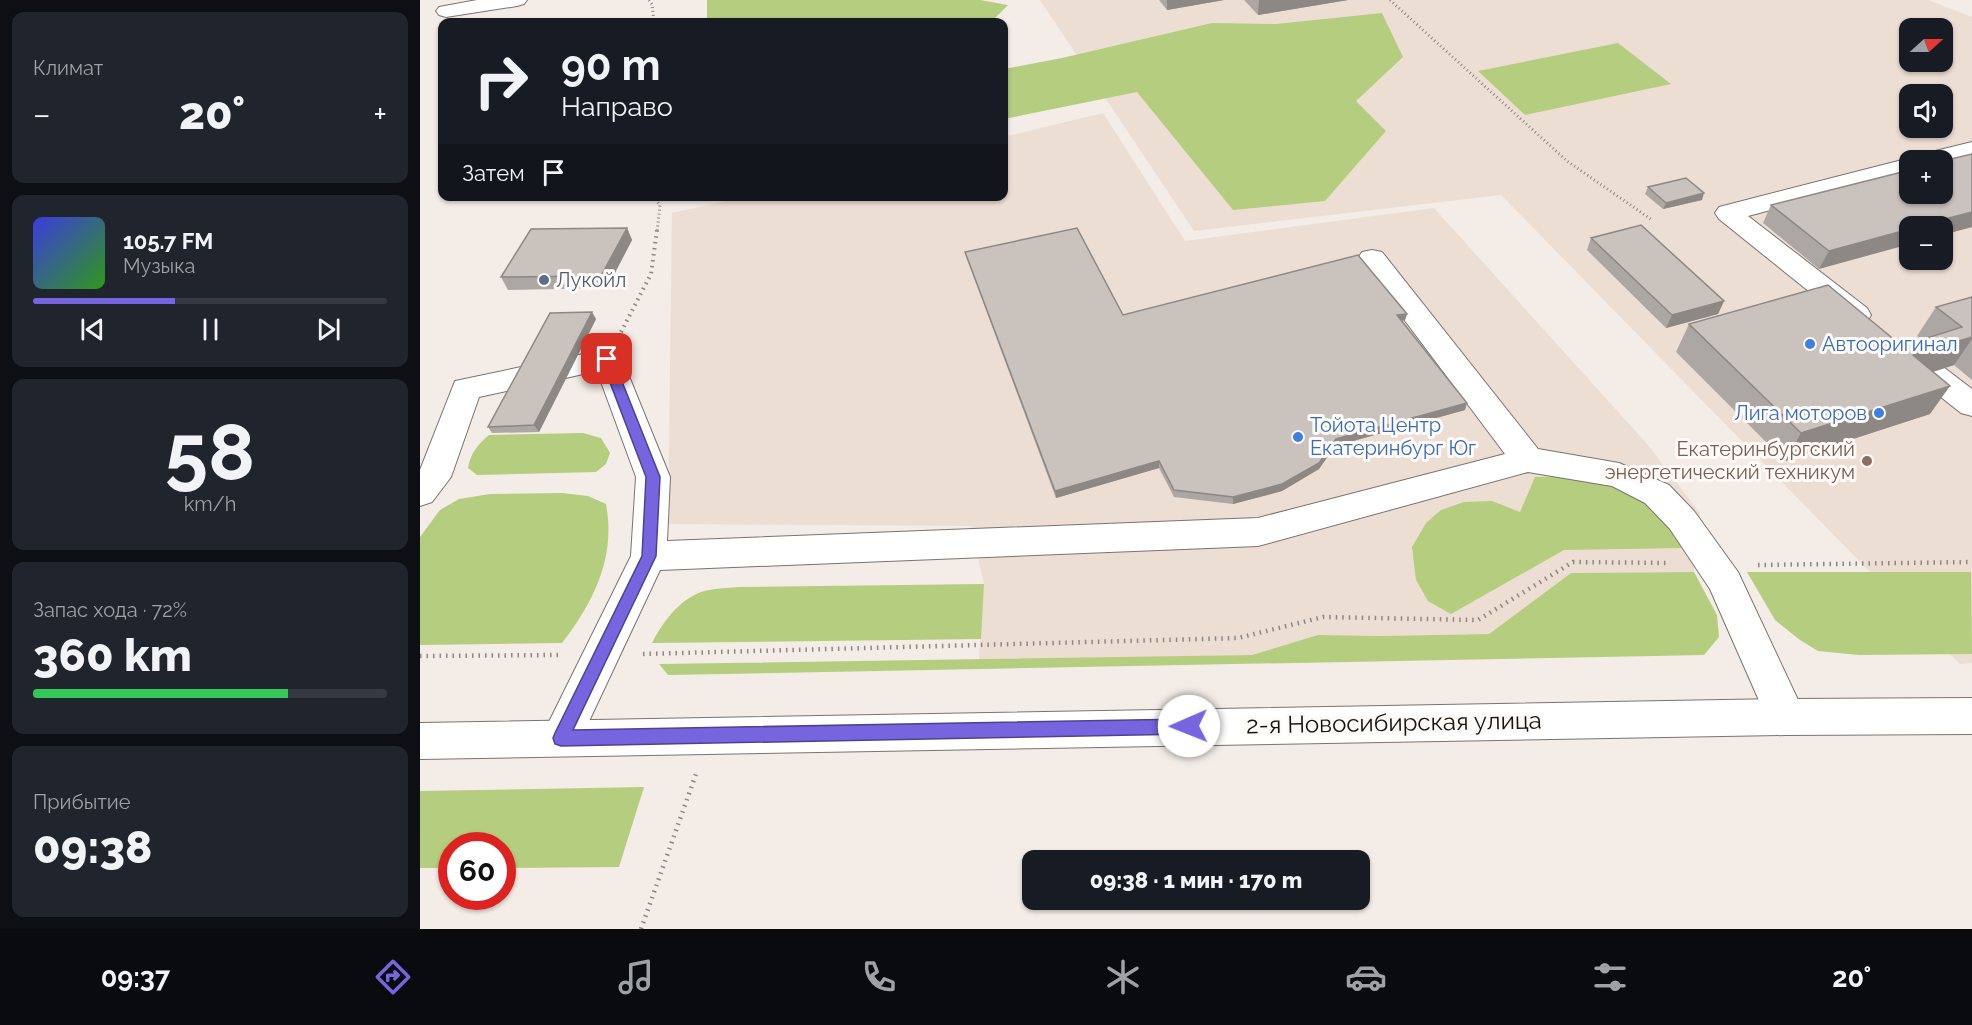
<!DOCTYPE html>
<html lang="ru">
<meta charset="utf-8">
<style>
:root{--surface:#171b24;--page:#20242c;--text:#f1f3f6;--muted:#9ea1a6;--line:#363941;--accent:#7765e0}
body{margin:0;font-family:Raleway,sans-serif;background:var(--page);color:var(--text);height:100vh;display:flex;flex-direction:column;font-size:22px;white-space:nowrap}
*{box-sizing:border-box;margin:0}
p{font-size:20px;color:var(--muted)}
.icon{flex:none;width:33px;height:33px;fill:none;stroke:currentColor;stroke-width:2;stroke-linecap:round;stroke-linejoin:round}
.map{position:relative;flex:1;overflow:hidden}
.details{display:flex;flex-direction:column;gap:12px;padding:12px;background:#0d0f14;width:420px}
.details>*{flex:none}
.hud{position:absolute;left:18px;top:18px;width:570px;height:183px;border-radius:12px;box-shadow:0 2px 4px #0004;background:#171b24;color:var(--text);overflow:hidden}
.needle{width:39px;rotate:69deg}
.buttons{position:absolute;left:1479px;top:18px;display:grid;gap:12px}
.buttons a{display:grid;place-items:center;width:54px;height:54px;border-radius:12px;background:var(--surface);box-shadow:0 2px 4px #0004;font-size:30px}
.speed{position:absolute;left:18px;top:832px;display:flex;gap:12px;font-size:30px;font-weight:700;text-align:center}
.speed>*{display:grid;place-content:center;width:78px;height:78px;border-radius:50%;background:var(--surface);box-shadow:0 2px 4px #0004;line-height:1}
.speed .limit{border:9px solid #d22;background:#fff;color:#111}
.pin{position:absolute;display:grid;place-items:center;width:51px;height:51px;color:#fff;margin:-26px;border-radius:12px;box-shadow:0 3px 9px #0006}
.me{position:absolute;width:66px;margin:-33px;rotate:269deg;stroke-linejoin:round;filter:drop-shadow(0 0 4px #0008)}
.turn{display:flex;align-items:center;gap:21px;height:126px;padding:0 24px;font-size:27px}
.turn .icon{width:78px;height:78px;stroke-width:2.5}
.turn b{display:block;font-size:42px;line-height:51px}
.then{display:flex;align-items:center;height:57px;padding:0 24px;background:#0003;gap:12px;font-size:22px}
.big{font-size:45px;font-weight:800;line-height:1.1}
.details .tile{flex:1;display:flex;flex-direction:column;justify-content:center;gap:9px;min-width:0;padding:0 21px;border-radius:12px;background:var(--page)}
.details .dial{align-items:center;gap:0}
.dial b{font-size:78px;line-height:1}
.song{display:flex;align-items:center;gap:18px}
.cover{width:72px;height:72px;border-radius:9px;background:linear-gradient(135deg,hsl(240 70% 55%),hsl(110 70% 35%))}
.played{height:6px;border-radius:3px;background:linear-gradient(90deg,var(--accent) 40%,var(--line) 40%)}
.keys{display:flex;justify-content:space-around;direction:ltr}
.heat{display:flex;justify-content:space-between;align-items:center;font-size:33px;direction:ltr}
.charge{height:9px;border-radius:4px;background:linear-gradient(90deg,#34c759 72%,var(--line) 0)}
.trip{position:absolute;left:602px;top:850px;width:348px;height:60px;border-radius:12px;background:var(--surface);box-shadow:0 2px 4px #0004;font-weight:800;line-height:60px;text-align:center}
.dock{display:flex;height:96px;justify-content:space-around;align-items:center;background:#090b0e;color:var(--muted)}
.dock .icon{width:42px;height:42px}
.dock .selected{color:var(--accent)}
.dock b{font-size:27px;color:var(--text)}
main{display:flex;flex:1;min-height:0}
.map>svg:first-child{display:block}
</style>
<main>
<section class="details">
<div class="tile"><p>Климат</p>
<div class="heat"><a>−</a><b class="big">20°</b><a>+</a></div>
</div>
<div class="tile">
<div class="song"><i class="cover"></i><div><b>105.7 FM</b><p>Музыка</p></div></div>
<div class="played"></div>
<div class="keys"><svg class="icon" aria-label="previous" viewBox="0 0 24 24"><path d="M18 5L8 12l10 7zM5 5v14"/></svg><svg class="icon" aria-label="pause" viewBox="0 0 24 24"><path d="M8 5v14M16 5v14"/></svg><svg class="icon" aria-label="next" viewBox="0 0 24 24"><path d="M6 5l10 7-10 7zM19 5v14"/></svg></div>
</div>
<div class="tile dial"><b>58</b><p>km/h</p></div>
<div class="tile"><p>Запас хода · 72%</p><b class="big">360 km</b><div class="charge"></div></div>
<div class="tile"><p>Прибытие</p><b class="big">09:38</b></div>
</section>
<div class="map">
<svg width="1552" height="929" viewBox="0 0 1552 929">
<rect width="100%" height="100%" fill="#f3ece7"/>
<g fill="#edded4" fill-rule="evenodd">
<path d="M 620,0 L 1508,0 L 1552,17 L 1552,663 L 1540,664 L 1081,195 L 774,231 ZM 1490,28 L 1522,28 L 1522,62 L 1490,62 ZM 1490,94 L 1522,94 L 1522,128 L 1490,128 ZM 1490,160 L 1522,160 L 1522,194 L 1490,194 ZM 1490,226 L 1522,226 L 1522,260 L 1490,260 Z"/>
<polygon points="683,113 765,241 1014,208 1228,445 1280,513 1274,572 1151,573 1069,634 961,636 898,635 832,655 559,660 564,584 551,526 248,524 252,213 329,196 584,196 584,137"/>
</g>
<g fill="#b5cd7e">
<polygon points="287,0 560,0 588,5 571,22 287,22"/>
<polygon points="962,13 983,57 936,101 966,131 905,201 813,210 717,92 584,119 584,69 642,58 792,23 856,24"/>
<polygon points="1198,43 1251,84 1105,115 1058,71"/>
<path d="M 163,433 L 181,438 L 190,453 L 186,464 L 176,472 L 57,475 L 48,468 C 50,454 58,444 69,435 Z"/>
<polygon points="1181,476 1212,487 1255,525 1261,548 1144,550 1031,614 1008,601 996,580 992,547 1006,523 1021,510 1044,502 1072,501 1100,512 1115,477"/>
<path d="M 142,493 L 168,496 L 186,504 C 196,557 174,601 142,643 L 0,645 L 0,537 L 20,510 L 39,499 L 70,494 Z"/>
<polygon points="1274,572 1297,615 1299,637 1284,655 248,675 239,664 832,655 898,635 961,636 1069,634 1151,573"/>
<polygon points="1327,572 1551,572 1552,654 1439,655 1398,651 1380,640 1355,620"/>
<path d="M 564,584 L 561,639 L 232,643 C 242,623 259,600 281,592 C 293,588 308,588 320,587 Z"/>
<polygon points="224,787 199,867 83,868 82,846 32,846 31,868 0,868 0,791"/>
</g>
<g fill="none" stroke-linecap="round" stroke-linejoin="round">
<defs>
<g id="minor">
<polygon points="57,0 107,0 104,4 97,6 26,17 19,15 16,11 19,7"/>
<polygon points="1552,142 1552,156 1522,164 1522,160 1490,160 1490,173 1328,216 1447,308 1451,315 1447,322 1437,324 1427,322 1299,219 1295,213 1299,207 1490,158 1496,159 1499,155"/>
<polygon points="952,250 962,252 1118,449 1199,463 1249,485 1274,511 1318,572 1386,717 1380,730 1366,735 1352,730 1290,589 1250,529 1225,503 1192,486 1108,472 838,546 240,570 155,751 141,756 127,751 121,738 211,556 216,477 177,371 59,397 31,477 12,502 0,506 0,470 35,381 187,349 198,352 202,359 250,477 247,541 838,518 1085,454 938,258 942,252"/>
<polygon points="1494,350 1505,353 1552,389 1552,416 1541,413 1483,367 1479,360 1483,353"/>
</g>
<polygon id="major" points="1552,698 1552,734 1366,735 0,759 0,723 1366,699"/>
</defs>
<use href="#minor" stroke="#7a736f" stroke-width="2"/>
<use href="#major" stroke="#7a736f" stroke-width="2"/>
<g stroke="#8c8784" stroke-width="3" stroke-dasharray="1 3" stroke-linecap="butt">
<polyline points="229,0 232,4 234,22"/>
<polyline points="970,0 1147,161 1232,220"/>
<polyline points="233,196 240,205 237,232"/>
</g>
<polyline stroke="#8c8784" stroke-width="4" stroke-dasharray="1.5 4.5" stroke-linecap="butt" points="201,332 231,274 237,230"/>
<g stroke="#8c8784" stroke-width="4.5" stroke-dasharray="1.5 5" stroke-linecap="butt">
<polyline points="1338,565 1552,562"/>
<polyline points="223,654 818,638 903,617 1058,620 1153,562 1249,563"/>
<polyline points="0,656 140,655"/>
<polyline points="221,929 276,774"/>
</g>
<use href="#minor" fill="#fff" fill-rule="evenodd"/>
<use href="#major" fill="#fff" fill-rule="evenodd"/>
</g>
<g fill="#ada7a3">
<polygon points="739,0 804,0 747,10"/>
<polygon points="824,0 928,0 838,15"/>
<polygon points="1228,187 1282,200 1243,209 1225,194"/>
<polygon points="1351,205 1552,227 1522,235 1522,226 1399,269 1343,223"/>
<polygon points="207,228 212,240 187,288 88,290 81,277"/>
<polygon points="1171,238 1304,301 1298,314 1246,328 1167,250"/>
<polygon points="545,252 703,315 987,314 985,320 981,321 1045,410 915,446 899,469 862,491 813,504 754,497 739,468 636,498 547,259"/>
<polygon points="1552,297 1552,380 1534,365 1513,372 1510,414 1365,461 1256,352 1269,324 1482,346 1502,340 1497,336 1516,307"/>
<polygon points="176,319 119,432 72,433 68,427"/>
</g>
<g fill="#8d8884">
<polygon points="747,0 804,0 747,10"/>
<polygon points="839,0 928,0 838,15"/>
<polygon points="1284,193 1282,200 1243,209 1246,203"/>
<polygon points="1552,212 1552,227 1522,235 1522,226 1498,226"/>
<polygon points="207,228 212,240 187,288 181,276"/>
<polygon points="1490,229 1490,244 1399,269 1409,251"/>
<polygon points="1304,301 1298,314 1246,328 1252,315"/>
<polygon points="172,312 176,319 119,432 114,425"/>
<polygon points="987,314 985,320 976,322 977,315"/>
<polygon points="1552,337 1552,339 1534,365 1475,384 1493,355"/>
<polygon points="1530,386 1510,414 1365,461 1381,433"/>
<polygon points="1047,403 1045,410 915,446 899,469 862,491 813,504 813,497 916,439"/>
<polygon points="739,461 739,468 636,498 635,491"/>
</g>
<g fill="#c9c2bd" stroke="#8d8884" stroke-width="1.5">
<polygon points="1552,154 1552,212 1498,226 1490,226 1490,229 1409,251 1351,205 1490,170 1490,194 1522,194 1522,161"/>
<polygon points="1266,178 1284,193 1246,203 1228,187"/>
<polygon points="1221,225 1304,301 1252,315 1171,238"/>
<polygon points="207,228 181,276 81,277 111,229"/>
<polygon points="657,228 703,315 938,255 987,314 977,315 1047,403 916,439 899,463 862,484 813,497 754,490 739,461 635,491 545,252"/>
<polygon points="1408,285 1482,346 1542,327 1516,307 1552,297 1552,337 1493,355 1530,386 1381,433 1269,324"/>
<polygon points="172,312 114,425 68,427 130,313"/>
</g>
<polygon fill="#7765e0" stroke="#4d4292" stroke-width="1.5" points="187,355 193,359 240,477 236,556 153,730 769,719 775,721 778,726 775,732 769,734 141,746 135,744 133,738 135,733 222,556 226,477 181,359"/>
<circle fill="#5c6f8a" stroke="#fefaf7" stroke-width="2" cx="124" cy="280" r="6"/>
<g fill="#3f7fe0" stroke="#fefaf7" stroke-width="2">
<circle cx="1390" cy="344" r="6"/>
<circle cx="1459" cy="413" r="6"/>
<circle cx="878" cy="437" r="6"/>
</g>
<circle fill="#8d6e63" stroke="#fefaf7" stroke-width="2" cx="1447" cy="461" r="6"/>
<g text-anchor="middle" stroke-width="6" stroke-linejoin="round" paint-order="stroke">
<g font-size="20" fill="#4e5e75" stroke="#fefaf7" text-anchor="start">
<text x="136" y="287">Лукойл</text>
</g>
<g font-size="20" fill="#366cbe" stroke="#fefaf7" text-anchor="start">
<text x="1402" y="351">Автооригинал</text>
<text x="1447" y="420" text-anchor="end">Лига моторов</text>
<text x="890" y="432">Тойота Центр<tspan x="890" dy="23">Екатеринбург Юг</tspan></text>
</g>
<g font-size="20" fill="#785e54" stroke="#fefaf7" text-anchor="end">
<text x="1435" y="456">Екатеринбургский<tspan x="1435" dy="23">энергетический техникум</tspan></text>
</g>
<g font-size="24" fill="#161312" stroke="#fefaf7">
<text transform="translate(974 723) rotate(-1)" y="8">2-я Новосибирская улица</text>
</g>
</g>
</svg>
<div class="buttons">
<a><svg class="needle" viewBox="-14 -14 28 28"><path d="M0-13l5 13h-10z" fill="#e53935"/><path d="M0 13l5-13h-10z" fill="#9ea1a6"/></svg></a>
<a><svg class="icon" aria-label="sound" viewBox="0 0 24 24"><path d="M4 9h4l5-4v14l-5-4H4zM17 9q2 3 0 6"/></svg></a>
<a>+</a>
<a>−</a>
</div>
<div class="speed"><div class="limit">60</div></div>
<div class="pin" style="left:187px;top:359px;background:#d93025"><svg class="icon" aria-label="arrive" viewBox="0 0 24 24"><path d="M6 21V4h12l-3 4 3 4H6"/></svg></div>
<svg class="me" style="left:769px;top:726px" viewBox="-20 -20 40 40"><circle r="19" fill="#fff"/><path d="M0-13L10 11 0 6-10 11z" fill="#7765e0"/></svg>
<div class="trip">09:38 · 1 мин · 170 m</div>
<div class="hud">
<div class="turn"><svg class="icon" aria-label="right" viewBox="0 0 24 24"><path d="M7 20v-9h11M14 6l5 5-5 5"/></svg><div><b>90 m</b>Направо</div></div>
<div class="then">Затем<svg class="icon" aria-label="arrive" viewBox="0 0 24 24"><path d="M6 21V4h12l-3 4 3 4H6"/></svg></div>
</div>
</div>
</main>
<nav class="dock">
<b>09:37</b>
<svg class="icon selected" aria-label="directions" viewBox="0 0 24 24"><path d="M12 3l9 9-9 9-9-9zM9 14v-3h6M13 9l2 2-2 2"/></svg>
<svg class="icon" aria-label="music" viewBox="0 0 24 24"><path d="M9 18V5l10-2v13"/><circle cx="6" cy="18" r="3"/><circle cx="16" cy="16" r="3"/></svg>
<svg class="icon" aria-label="phone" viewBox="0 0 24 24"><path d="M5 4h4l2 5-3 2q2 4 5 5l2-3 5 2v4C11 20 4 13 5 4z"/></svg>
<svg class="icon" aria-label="climate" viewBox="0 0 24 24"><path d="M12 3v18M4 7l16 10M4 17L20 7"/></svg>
<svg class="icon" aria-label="car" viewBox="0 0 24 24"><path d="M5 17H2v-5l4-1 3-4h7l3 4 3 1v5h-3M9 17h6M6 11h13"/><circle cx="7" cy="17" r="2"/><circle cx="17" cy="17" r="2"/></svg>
<svg class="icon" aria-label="filters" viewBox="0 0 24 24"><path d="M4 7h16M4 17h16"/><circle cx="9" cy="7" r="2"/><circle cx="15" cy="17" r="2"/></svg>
<b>20°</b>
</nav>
